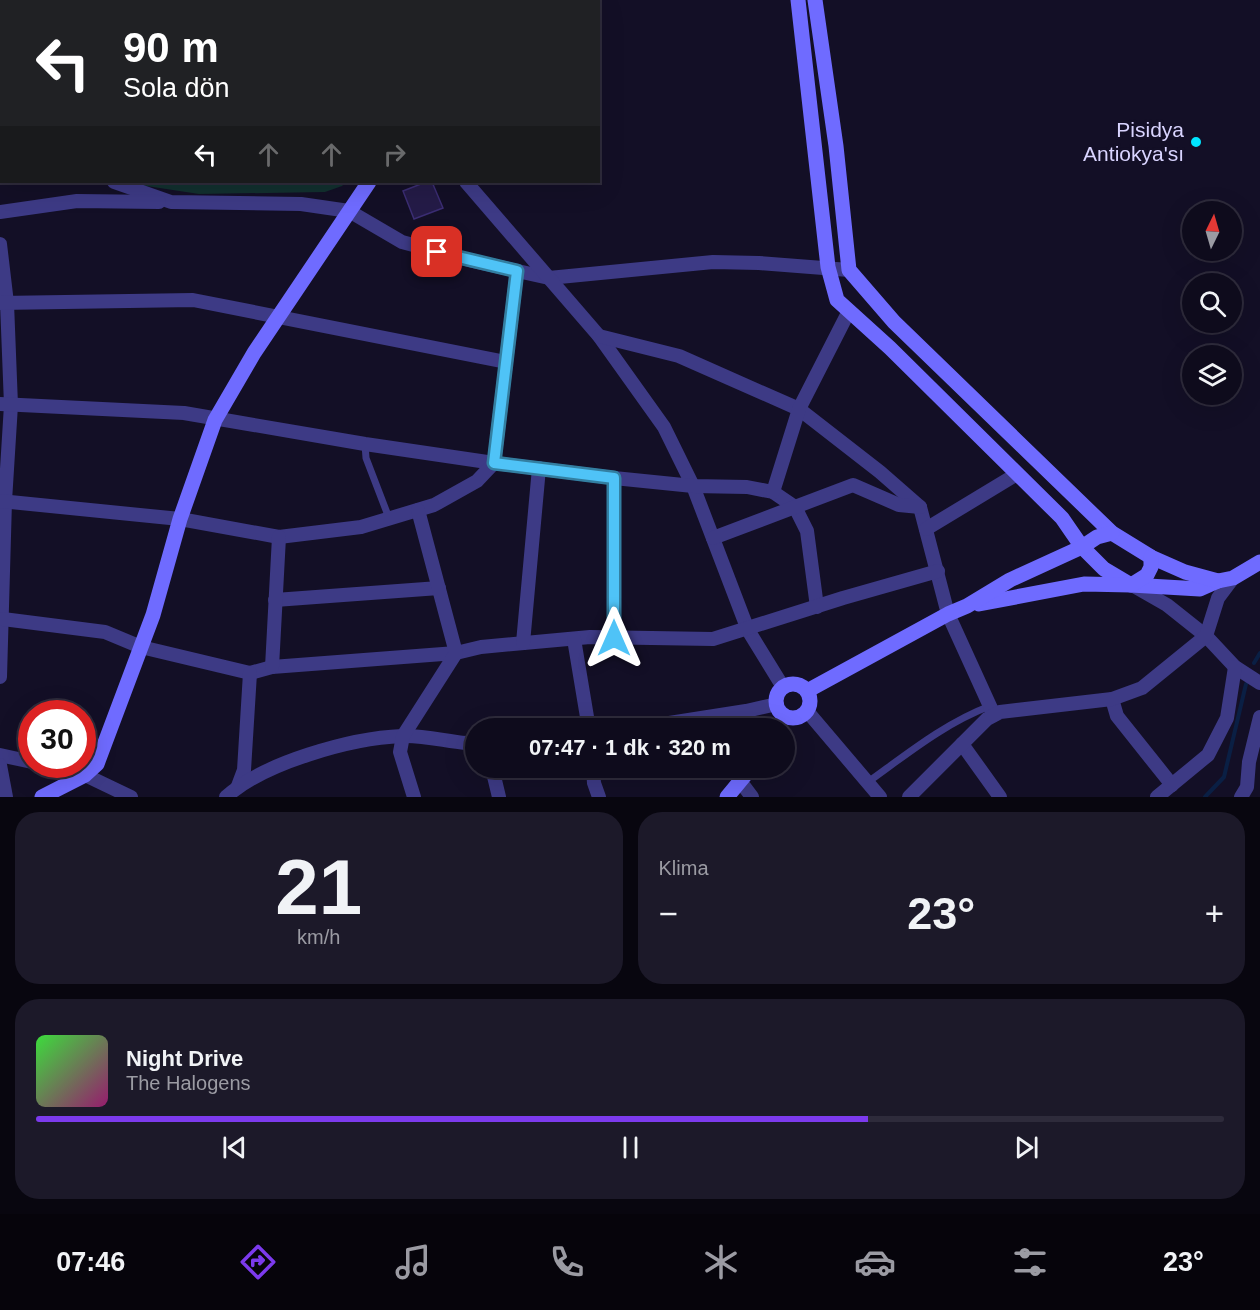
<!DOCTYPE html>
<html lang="tr">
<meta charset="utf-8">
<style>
:root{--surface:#0e0b1c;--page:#1c1929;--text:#f1f3f6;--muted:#9b9ba3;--line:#2e2b3b;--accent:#7c3aed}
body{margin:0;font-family:Helvetica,sans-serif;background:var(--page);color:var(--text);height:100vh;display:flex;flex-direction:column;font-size:22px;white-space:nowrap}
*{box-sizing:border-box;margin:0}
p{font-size:20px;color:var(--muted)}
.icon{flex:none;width:33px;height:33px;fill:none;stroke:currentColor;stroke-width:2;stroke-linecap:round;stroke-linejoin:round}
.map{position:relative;height:797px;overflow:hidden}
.sheet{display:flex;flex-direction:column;gap:15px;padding:15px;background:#08060f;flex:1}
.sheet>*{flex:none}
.hud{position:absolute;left:0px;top:0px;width:600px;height:183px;box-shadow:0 6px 24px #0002,0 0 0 2px var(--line);background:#202124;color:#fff;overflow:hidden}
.needle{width:39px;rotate:5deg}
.tools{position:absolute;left:1182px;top:201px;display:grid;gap:12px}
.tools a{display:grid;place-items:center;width:60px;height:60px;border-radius:50%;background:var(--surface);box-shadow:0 6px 24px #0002,0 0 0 2px var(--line);font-size:30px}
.speed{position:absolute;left:18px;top:700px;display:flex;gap:12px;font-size:30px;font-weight:700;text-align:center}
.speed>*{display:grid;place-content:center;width:78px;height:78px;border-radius:50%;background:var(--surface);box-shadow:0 6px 24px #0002,0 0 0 2px var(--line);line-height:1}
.speed .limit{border:9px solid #d22;background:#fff;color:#111}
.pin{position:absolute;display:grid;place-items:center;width:51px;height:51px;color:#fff;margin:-26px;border-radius:12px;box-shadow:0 3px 9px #0006}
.me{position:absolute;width:66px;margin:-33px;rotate:0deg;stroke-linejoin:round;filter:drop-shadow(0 0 4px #0008)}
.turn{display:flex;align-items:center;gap:21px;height:126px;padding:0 24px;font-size:27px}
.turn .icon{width:78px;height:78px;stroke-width:2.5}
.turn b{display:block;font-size:42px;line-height:51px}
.lanes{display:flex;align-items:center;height:57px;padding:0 24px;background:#0003;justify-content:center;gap:30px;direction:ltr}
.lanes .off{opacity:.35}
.big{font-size:45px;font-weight:800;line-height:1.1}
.sheet .card{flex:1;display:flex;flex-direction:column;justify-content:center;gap:9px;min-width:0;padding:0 21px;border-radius:24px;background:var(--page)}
.sheet .dial{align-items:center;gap:0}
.dial b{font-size:78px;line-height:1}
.song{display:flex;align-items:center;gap:18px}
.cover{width:72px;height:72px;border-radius:9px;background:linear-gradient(135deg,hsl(120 70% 55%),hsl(320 70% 35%))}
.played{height:6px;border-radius:3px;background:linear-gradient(90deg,var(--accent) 70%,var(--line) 70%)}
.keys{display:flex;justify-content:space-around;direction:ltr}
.heat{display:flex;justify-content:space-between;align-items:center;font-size:33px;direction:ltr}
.sheet .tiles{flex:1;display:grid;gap:15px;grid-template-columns:1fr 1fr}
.card:last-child{grid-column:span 2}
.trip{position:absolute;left:465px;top:718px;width:330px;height:60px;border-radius:30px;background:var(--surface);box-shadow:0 6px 24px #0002,0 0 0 2px var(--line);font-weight:800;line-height:60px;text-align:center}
.menu{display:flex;height:96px;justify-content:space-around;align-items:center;background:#06040b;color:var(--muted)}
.menu .icon{width:42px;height:42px}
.menu .on{color:var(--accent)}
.menu b{font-size:27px;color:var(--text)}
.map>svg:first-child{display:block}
</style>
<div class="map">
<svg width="1260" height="797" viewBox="0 0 1260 797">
<rect width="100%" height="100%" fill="#130f26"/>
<polygon fill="#12302f" points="133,182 346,182 342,186 325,192 199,194 140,185"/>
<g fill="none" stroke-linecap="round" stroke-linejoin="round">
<g stroke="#0a1f44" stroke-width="4">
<polyline points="1254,663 1260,653"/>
<polyline points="1205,797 1224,777 1246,684"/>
</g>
</g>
<polygon fill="#241b47" stroke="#3b2d73" stroke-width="1.5" points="426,182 432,182 443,208 414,219 403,191"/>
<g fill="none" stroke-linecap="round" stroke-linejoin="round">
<g stroke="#3d3a85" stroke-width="7">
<polyline points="317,1 317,2"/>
<polyline points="365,444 366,458 389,518"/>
<path d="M 868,782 C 907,754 945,723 990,706"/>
</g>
<g stroke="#3d3a85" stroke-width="14">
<polyline points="56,0 56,2"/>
<polyline points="437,0 437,2"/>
<polyline points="0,129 2,130"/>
<polyline points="114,182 171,202 301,204 349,211 402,242 473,261 549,278 713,262 759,263 849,270"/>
<polyline points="466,182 599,336 664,427 693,486 748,630 783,687"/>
<polyline points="0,212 77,201 159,202"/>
<polyline points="0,244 7,303 11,405 5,501 0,677"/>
<polyline points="0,303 193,300 506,362"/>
<polyline points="599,336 679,356 799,409 880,472 920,507 948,614 994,715"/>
<polyline points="0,404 184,413 365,444 494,463 614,478 693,486 747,487 773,492 795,507 807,531 817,607"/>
<polyline points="773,492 799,409 849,311"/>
<polyline points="0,501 180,519 279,537 361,527 434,505 477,481 494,463 517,271"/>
<polyline points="926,529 1017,474"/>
<polyline points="713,538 853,485 899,505 920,507"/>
<polyline points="1132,585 1167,605 1206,636 1235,667 1260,683"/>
<polyline points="275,600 439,588"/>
<polyline points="3,619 105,632 141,647 250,673 272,667 456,653 481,647 590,637 713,639 843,598 938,571"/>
<polyline points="614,637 614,478"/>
<polyline points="574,639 589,729"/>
<polyline points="523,643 539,468"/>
<polyline points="272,667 279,537"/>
<polyline points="1112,699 1117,716 1172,785"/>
<polyline points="807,711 880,797"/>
<polyline points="631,729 746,711 777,704"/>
<polyline points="962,744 1000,797"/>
<polyline points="0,755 32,762"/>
<polyline points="0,765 6,797"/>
<polyline points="43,765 85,775 131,797"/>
<polyline points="492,768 499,797"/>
<polyline points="593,768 594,783 599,797"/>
<polyline points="740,781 752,797"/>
<polyline points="238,786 244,770 250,673"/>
<path d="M 226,797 C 263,763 351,738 402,736 C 423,735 445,741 466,743 L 476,742"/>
<polyline points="414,797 400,752 403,736 456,653 418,510"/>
<polyline points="909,797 987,719 1000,712 1112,699 1142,688 1206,636 1218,598 1233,578"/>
<polyline points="1157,797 1208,755 1227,718 1235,667"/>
<polyline points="1241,797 1247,787 1249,762 1260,717"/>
</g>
<g stroke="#6f6bff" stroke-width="15">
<polyline points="798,0 828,267 837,300 890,348 1062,518 1082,547 1104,569 1131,585 1200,589 1218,581 1233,578 1260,562"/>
<polyline points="815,0 836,146 849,270 894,322 1112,533 1151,557 1185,572 1218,581"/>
<polyline points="124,2 128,0"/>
<polyline points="490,2 491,0"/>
<polyline points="0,38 2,38"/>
<polyline points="979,604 1084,584 1131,585 1147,575 1151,567 1151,557"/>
<circle cx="793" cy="701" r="17"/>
<polyline points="807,691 948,614 967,606 1010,580 1082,547 1097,537 1112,533"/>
<polyline points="42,797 85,775 97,764 153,615 180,519 215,420 254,353 369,182"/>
<polyline points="727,797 751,768"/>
</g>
</g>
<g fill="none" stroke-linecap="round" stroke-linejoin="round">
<defs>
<polyline id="route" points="437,252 517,271 494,463 614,478 614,638"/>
</defs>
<use href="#route" stroke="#337fa1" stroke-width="15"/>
<use href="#route" stroke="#4fc3f7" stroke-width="10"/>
</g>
<circle fill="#00e5ff" stroke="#130f26" stroke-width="2" cx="1196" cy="142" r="6"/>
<g text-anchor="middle" stroke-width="6" stroke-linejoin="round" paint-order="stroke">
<g font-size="21" fill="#d9d4ff" stroke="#130f26" text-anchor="end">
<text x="1184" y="137">Pisidya<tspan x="1184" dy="24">Antiokya'sı</tspan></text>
</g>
</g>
</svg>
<div class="tools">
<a><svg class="needle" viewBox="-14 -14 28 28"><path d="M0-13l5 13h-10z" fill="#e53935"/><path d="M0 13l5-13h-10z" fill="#9b9ba3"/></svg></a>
<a><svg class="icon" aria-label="search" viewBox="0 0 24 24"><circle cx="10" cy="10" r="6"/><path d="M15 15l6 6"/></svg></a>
<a><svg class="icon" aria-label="layers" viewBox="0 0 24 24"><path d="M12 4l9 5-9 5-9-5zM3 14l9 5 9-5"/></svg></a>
</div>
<div class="speed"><div class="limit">30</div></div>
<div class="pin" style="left:437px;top:252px;background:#d93025"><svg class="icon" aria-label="arrive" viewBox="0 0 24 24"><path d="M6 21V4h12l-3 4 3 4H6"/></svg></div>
<svg class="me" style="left:614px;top:638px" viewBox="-20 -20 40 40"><path d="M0-17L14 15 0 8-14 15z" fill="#4fc3f7" stroke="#fff" stroke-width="4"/></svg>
<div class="trip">07:47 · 1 dk · 320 m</div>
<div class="hud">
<div class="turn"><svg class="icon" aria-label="left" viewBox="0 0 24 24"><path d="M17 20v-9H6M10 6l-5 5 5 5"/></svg><div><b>90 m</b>Sola dön</div></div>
<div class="lanes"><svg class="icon" aria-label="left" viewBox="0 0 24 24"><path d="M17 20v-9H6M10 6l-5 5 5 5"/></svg><svg class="icon off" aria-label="ahead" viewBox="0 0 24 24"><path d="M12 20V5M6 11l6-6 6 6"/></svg><svg class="icon off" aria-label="ahead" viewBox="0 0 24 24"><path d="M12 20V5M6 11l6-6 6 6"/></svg><svg class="icon off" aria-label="right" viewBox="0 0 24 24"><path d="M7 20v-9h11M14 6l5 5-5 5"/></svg></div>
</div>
</div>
<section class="sheet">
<div class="tiles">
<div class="card dial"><b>21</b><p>km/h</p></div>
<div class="card"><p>Klima</p>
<div class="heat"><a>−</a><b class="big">23°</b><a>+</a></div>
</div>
<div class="card">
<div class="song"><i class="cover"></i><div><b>Night Drive</b><p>The Halogens</p></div></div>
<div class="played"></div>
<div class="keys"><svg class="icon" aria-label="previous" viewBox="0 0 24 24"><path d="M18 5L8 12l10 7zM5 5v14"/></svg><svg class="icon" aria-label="pause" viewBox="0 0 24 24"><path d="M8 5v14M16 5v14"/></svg><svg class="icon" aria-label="next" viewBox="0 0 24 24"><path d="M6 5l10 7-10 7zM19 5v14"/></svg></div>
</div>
</div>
</section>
<nav class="menu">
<b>07:46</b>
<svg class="icon on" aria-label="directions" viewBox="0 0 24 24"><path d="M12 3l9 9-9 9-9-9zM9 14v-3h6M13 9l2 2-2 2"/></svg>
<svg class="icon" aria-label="music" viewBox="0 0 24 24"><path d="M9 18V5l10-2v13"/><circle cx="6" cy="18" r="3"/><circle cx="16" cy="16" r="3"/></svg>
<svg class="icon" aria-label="phone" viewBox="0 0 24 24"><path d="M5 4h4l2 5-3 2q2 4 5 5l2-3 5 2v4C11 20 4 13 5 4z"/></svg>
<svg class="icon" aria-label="climate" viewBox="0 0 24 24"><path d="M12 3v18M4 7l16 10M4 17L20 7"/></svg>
<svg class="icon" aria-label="car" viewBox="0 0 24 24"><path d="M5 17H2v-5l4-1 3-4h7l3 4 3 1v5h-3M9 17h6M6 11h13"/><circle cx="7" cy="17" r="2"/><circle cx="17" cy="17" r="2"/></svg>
<svg class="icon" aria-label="filters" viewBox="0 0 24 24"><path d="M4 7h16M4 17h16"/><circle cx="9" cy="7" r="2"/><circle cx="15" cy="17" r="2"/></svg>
<b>23°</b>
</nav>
